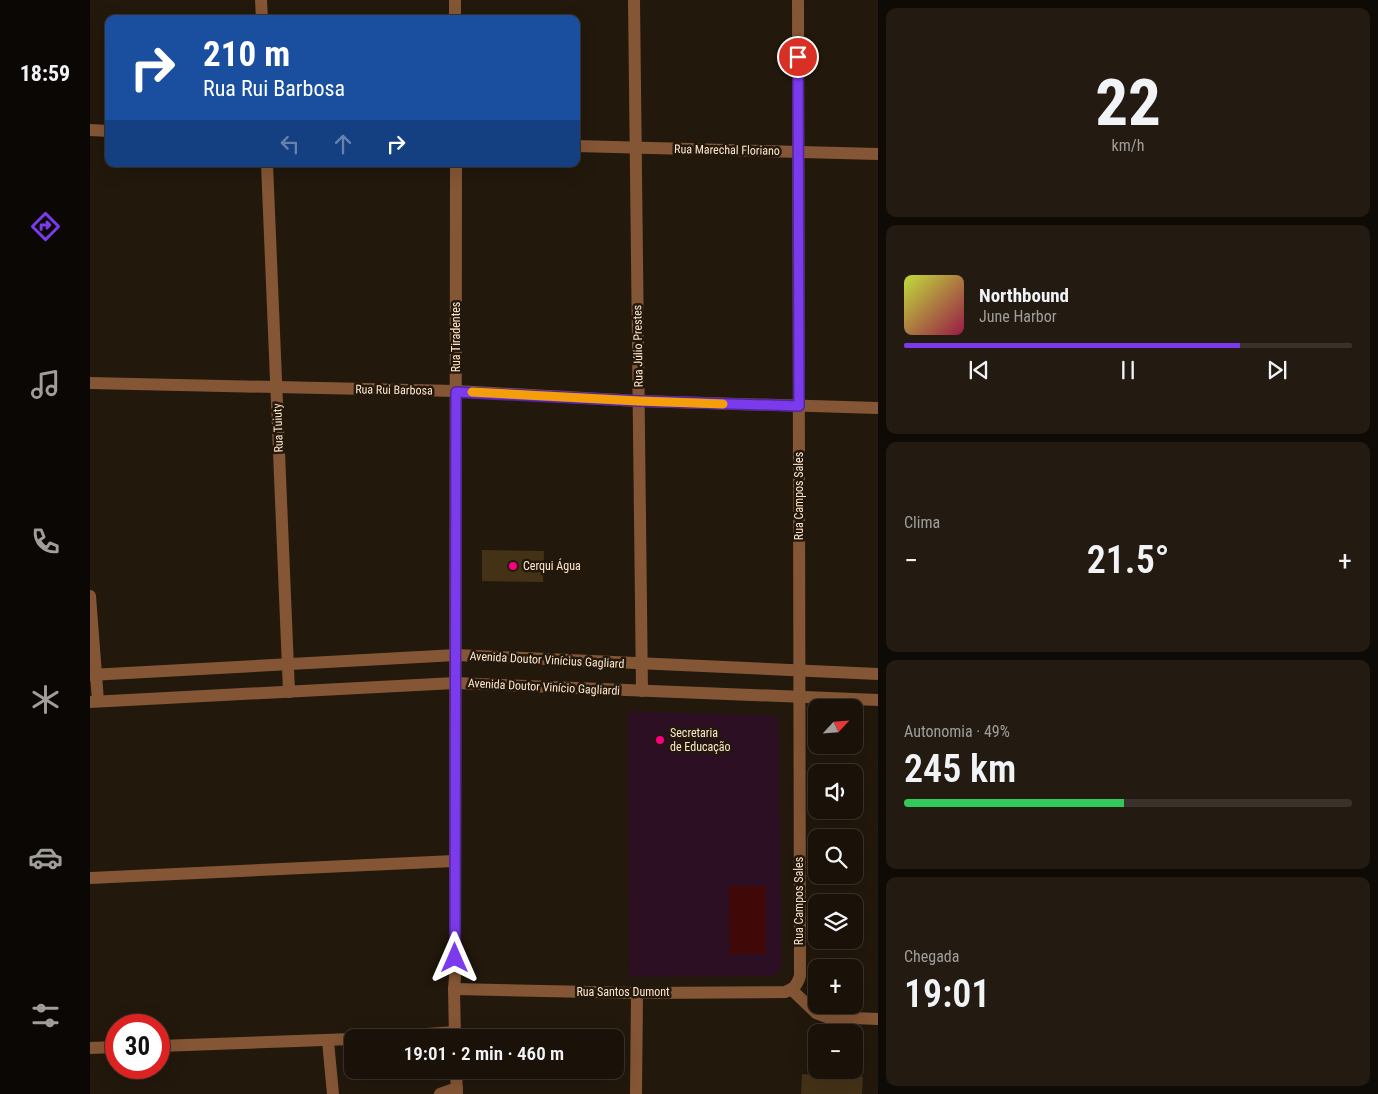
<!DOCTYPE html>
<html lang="pt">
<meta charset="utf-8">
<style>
:root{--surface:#1a1209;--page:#231b12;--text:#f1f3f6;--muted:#9f9e9c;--line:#38322a;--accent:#7c3aed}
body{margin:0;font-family:"Roboto Condensed",sans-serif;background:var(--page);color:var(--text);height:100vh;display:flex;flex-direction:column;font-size:19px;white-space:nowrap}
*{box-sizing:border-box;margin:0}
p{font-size:16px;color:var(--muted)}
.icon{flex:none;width:28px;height:28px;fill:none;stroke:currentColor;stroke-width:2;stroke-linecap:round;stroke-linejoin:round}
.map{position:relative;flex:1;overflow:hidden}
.side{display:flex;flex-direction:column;gap:8px;padding:8px;background:#0e0a05;width:500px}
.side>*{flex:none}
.banner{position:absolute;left:15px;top:15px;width:475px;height:152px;border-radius:10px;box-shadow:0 5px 20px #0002,0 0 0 1px var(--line);background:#1a4fa0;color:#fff;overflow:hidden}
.needle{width:32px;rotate:64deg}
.buttons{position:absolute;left:718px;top:699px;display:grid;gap:10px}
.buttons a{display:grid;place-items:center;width:55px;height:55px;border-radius:10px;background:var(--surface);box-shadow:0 5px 20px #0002,0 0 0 1px var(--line);font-size:25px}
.speed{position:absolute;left:15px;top:1014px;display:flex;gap:10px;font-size:25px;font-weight:700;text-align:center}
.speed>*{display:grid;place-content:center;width:65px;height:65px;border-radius:50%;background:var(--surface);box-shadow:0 5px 20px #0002,0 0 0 1px var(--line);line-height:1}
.speed .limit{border:8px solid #d22;background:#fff;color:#111}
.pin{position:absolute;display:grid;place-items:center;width:42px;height:42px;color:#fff;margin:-21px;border:2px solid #fff;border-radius:50%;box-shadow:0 1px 5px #0007}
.me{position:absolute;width:55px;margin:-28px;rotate:0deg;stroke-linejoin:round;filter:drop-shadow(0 0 4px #0008)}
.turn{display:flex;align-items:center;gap:18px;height:105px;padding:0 15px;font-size:22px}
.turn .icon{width:65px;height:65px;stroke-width:2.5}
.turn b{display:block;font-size:35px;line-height:42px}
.lanes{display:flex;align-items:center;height:48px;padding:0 15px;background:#0003;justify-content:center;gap:25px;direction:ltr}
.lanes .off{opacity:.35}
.big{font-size:38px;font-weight:600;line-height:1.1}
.side .card{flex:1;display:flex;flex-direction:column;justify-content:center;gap:8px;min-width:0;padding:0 18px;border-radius:10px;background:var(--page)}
.side .dial{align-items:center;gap:0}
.dial b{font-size:65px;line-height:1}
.song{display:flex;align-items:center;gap:15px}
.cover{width:60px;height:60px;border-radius:8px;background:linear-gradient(135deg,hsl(70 70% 55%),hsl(340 70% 35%))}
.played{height:5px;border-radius:2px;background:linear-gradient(90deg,var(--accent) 75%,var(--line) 75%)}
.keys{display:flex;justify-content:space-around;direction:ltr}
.heat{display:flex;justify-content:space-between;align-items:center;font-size:28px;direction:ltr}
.charge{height:8px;border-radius:4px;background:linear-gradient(90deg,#34c759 49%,var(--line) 0)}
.trip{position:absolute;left:254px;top:1029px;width:280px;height:50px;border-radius:10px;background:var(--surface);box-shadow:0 5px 20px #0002,0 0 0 1px var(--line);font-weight:600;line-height:50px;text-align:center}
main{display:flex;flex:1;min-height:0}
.dock{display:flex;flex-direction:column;width:90px;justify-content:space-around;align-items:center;background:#0a0704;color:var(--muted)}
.dock .icon{width:35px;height:35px}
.dock .on{color:var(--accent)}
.dock b{font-size:22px;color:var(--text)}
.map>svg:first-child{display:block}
</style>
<main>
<nav class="dock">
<b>18:59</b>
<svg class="icon on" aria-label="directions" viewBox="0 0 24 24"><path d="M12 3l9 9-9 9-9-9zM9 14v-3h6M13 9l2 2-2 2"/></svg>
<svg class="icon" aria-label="music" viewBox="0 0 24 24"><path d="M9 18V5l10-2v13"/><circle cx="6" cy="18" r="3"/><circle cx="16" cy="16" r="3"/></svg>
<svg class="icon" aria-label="phone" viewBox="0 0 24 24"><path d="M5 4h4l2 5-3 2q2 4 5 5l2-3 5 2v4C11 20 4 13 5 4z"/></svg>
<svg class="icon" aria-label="climate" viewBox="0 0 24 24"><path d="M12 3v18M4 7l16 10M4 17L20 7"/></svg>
<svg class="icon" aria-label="car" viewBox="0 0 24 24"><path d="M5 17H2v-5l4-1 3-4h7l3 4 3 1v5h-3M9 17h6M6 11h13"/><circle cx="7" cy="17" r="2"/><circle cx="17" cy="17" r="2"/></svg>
<svg class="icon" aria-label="filters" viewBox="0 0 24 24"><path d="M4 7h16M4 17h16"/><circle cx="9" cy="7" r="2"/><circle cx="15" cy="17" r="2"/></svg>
</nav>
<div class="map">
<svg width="788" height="1094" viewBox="0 0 788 1094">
<rect width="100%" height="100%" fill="#22180c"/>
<polygon fill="#2c0f22" points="538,711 688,716 692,967 684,976 539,977"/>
<polygon fill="#400807" points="639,886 676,886 676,954 640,954"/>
<g fill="#443217">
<polygon points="392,550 454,551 453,582 392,581"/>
<polygon points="712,1074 773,1077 772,1094 711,1094"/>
</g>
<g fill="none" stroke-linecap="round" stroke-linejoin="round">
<g stroke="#845635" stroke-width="12">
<polyline points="171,0 172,19"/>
<polyline points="365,0 365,19"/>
<polyline points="544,0 552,691"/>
<polyline points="0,130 19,131"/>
<polyline points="486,146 788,154"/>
<polyline points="177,164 199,692"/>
<polyline points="0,383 366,391 549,401 788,408"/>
<polyline points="0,596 8,701"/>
<polyline points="0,675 366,655 788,674"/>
<polyline points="0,702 365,683 788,700"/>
<polyline points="0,878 364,861"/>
<path d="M 364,989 L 547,993 L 695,992 C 704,989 707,985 710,976 L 708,0"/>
<polyline points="702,990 726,1013 737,1017 788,1019"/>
<polyline points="282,1038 365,1032"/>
<polyline points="365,1038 364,989 365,977 366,164"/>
<polyline points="238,1041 243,1094"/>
<polyline points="69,1046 262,1039"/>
<polyline points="0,1048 26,1047"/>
<polyline points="366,1070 367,1094"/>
<polyline points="350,1094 367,1088"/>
<polyline points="546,1094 547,993"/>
</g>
</g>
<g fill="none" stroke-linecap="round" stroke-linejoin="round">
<defs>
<polyline id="route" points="365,958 366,392 549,401 709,406 708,57"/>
</defs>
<use href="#route" stroke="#51269a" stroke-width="12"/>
<use href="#route" stroke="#7c3aed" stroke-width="9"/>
<polyline stroke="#f59e0b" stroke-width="9" points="382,392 549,401 633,404"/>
</g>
<g fill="#f8007f" stroke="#22180c" stroke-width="2">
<circle cx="423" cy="566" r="5"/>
<circle cx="570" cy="740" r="5"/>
</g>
<g text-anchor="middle" stroke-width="5" stroke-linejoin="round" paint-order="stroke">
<g font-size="12" fill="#ffe6cd" stroke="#22180c">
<text transform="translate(637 150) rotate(1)" y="4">Rua Marechal Floriano</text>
<text transform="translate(366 337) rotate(-90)" y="4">Rua Tiradentes</text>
<text transform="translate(548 346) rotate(-91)" y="4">Rua Júlio Prestes</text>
<text transform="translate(304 390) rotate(1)" y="4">Rua Rui Barbosa</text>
<text transform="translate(188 428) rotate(-92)" y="4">Rua Tuiuty</text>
<text transform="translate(709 496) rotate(-90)" y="4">Rua Campos Sales</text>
<text transform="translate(457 660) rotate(3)" y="4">Avenida Doutor Vinícius Gagliard</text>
<text transform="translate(454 687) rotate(3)" y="4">Avenida Doutor Vinício Gagliardi</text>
<text transform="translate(709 901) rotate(-90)" y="4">Rua Campos Sales</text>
<text x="533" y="996">Rua Santos Dumont</text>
</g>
<g font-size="12" fill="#ffe6cd" stroke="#22180c" text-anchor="start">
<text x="433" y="570">Cerqui Água</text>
<text x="580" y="737">Secretaria<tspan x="580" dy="14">de Educação</tspan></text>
</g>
</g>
</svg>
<div class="buttons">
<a><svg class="needle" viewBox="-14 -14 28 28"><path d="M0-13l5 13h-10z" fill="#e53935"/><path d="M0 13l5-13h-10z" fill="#9f9e9c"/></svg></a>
<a><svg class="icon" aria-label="sound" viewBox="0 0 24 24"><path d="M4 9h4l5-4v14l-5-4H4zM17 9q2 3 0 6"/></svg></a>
<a><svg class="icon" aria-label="search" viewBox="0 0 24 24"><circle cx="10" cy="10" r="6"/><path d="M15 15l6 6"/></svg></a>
<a><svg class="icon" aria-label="layers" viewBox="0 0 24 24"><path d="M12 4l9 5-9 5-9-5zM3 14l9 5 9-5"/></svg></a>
<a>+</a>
<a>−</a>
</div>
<div class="speed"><div class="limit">30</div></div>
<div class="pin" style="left:708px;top:57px;background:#d93025"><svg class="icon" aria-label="arrive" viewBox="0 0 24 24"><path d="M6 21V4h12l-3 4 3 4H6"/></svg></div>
<svg class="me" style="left:365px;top:958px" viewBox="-20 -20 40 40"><path d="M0-17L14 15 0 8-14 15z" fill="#7c3aed" stroke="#fff" stroke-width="4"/></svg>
<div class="trip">19:01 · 2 min · 460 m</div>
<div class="banner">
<div class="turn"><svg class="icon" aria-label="right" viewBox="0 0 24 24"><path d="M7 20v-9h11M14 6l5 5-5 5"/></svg><div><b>210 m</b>Rua Rui Barbosa</div></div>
<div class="lanes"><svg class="icon off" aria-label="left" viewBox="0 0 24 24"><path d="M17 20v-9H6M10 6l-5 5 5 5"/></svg><svg class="icon off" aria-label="ahead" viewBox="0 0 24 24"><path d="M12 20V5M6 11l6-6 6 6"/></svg><svg class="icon" aria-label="right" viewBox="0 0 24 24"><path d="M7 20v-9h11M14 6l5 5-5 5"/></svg></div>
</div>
</div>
<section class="side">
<div class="card dial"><b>22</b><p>km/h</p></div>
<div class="card">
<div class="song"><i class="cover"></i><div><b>Northbound</b><p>June Harbor</p></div></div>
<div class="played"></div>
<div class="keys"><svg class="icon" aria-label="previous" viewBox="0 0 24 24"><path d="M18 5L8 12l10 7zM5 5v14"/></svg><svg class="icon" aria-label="pause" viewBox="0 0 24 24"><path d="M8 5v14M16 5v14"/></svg><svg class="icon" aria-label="next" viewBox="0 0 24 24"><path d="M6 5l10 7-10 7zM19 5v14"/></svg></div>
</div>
<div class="card"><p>Clima</p>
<div class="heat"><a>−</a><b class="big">21.5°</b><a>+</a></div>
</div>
<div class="card"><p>Autonomia · 49%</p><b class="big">245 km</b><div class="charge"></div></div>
<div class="card"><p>Chegada</p><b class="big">19:01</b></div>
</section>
</main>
